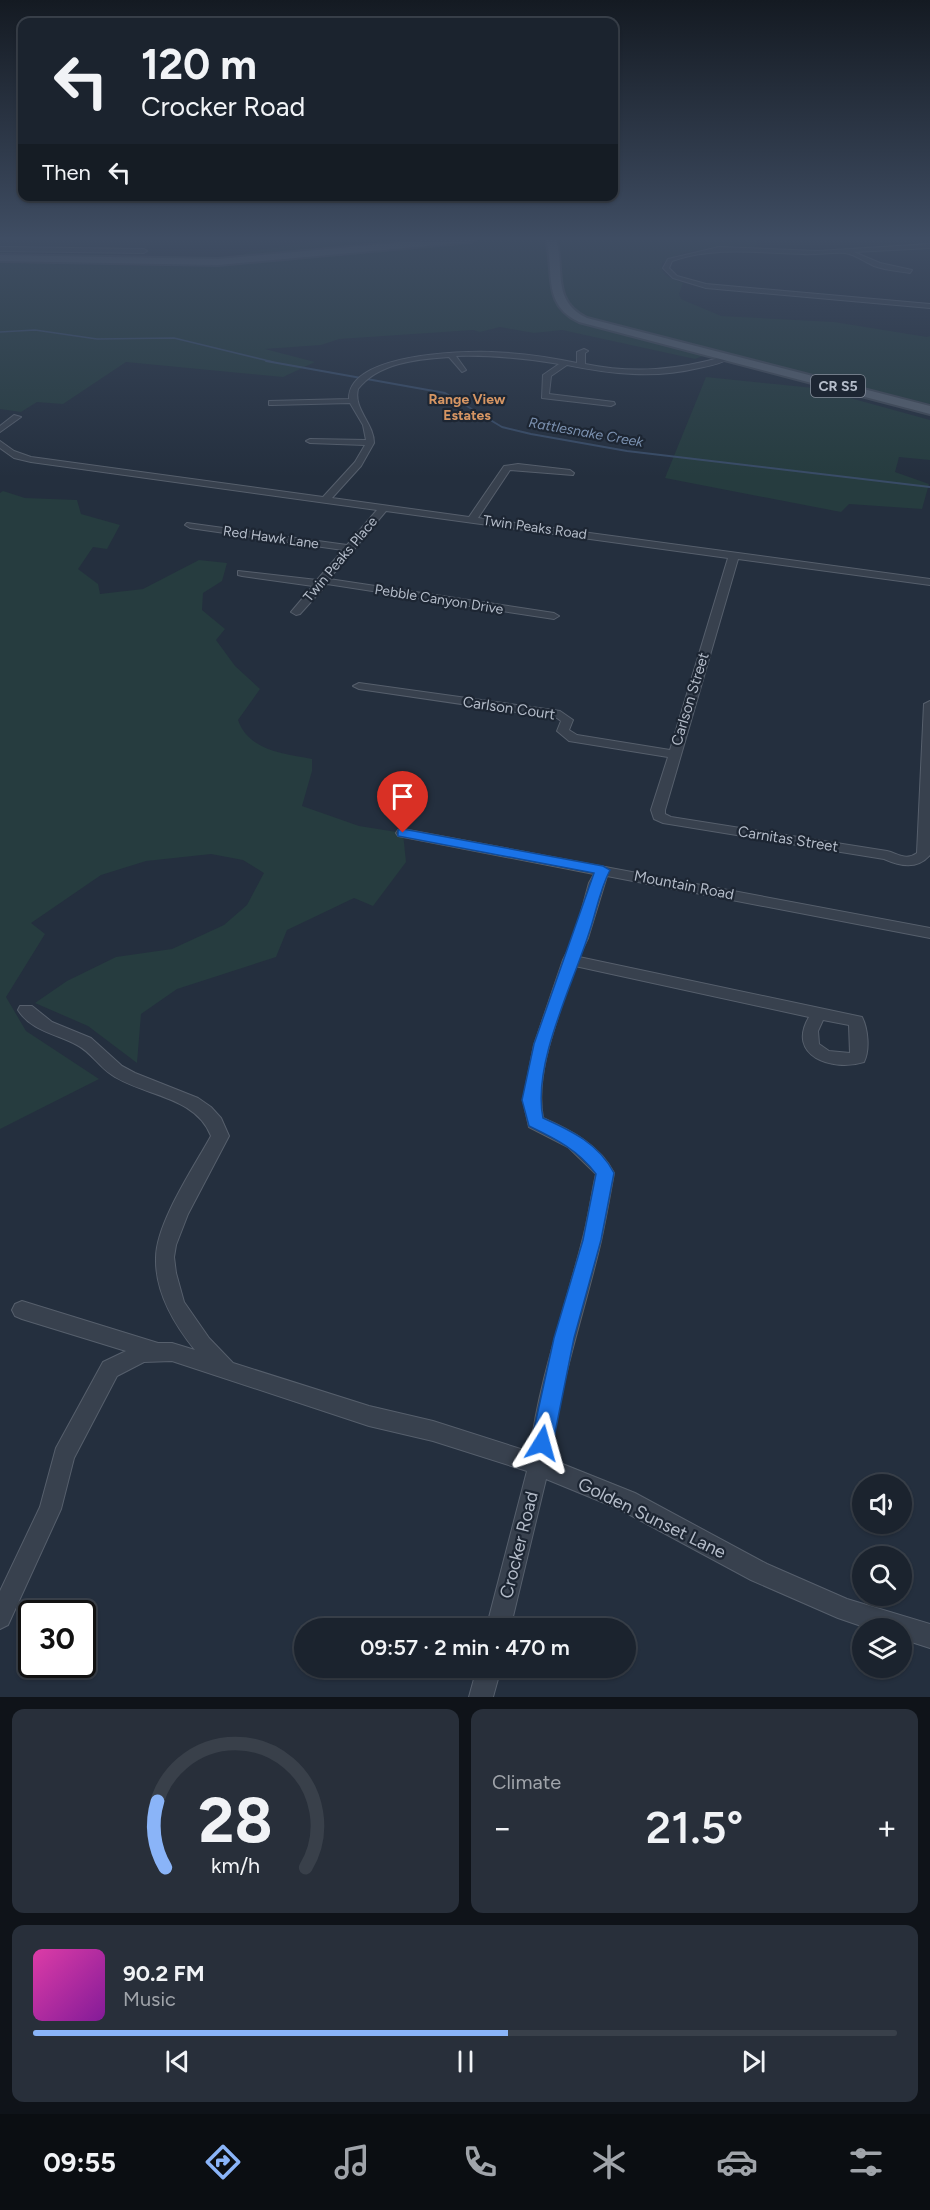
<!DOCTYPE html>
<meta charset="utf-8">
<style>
:root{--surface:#1b232e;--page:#282f3a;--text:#f1f3f6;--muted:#a0a4aa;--line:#39404a;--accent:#8ab4f8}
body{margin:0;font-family:Figtree,sans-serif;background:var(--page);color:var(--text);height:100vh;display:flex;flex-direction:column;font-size:22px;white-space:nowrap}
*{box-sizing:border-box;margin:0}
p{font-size:20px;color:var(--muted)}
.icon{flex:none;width:33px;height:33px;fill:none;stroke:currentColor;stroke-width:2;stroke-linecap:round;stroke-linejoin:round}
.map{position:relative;height:1697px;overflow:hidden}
.side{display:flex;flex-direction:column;gap:12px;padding:12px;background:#0f1319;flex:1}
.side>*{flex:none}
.banner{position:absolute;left:18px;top:18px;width:600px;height:183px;border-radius:12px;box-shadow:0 2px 4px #0004,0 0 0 2px var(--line);background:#1b232e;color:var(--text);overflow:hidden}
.buttons{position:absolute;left:852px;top:1474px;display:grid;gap:12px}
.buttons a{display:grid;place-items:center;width:60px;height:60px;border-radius:50%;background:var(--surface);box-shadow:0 2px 4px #0004,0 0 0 2px var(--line);font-size:30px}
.speed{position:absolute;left:18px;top:1600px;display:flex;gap:12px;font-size:30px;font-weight:700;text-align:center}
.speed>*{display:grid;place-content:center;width:78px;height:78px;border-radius:50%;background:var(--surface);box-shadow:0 2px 4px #0004,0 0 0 2px var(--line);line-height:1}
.speed .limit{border:3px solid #111;border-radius:9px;background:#fff;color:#111}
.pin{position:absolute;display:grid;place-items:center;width:51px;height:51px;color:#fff;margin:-62px -26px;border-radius:50% 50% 50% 0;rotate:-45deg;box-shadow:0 0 6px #0007}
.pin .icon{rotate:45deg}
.me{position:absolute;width:66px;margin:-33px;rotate:8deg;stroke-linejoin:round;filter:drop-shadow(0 0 4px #0008)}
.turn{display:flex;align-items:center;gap:21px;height:126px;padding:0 24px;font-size:27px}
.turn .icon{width:78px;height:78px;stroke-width:2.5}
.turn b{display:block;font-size:42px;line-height:51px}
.then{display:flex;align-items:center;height:57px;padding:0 24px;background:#0003;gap:12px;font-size:22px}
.big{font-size:45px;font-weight:600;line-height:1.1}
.side .widget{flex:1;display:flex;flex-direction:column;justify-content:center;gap:9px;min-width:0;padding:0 21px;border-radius:12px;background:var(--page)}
.side .dial{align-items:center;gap:0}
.dial svg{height:156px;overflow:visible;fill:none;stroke:var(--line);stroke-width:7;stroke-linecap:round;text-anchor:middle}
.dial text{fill:var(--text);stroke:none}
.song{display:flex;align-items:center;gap:18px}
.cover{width:72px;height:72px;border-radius:9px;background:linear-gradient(135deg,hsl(320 70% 55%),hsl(290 70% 35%))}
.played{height:6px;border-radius:3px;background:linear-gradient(90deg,var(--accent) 55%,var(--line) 55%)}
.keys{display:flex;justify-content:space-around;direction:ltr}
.heat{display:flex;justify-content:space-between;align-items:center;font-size:33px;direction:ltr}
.side .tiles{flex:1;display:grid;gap:12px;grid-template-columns:1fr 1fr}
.widget:last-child{grid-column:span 2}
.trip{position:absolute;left:294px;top:1618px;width:342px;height:60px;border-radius:30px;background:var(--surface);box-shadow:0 2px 4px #0004,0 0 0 2px var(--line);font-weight:600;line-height:60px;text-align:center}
.dock{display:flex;height:96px;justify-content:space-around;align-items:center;background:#0b0e12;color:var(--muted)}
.dock .icon{width:42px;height:42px}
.dock .selected{color:var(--accent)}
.dock b{font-size:27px;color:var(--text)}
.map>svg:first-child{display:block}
</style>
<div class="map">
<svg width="930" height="1697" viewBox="0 0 930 1697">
<rect width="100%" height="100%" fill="#242f3e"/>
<g fill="#263c3f">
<path d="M 329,239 L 759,239 L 755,247 C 724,249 688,245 662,263 C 659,276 674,279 683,283 L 679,294 L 681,299 L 721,316 L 834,322 L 927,337 L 930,336 L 930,404 L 715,351 L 695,359 L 562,330 L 534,333 L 500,327 L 480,332 L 473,330 L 339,339 L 321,345 L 265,349 L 315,362 L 283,377 L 126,362 L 63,404 L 37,402 L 21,412 L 0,409 L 0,263 L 218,267 L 248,252 Z"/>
<polygon points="706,377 814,388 930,420 930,460 899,457 895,472 929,484 922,509 849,504 841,512 665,478"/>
<path d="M 3,491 L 25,498 L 77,500 L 81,514 L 120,525 L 107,549 L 93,547 L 78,569 L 98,584 L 100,594 L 143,589 L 199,560 L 227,563 L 222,581 L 203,593 L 202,610 L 225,629 L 216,640 L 235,666 L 260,689 L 238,720 C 249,751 283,753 312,759 L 312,771 L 302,806 L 359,826 L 403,833 L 406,862 L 373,906 L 354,898 L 287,930 L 276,957 L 177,989 L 141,1014 L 137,1063 L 88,1026 L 35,1003 L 67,981 L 116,957 L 172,949 L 224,925 L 247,905 L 264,873 L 243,860 L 211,854 L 146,861 L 101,875 L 31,923 L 45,934 L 6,997 L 26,1031 L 99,1079 L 0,1129 L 0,493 Z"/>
</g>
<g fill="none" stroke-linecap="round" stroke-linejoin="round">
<polyline stroke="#394c67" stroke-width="1.5" points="0,332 35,330 97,339 174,338 273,362"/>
<polyline stroke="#394c67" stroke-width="2" points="266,361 445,393 502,427 531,434 627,451 930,487"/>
<defs>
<g id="street">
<path d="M 930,244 L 930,248 L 854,252 L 880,263 L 912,270 L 910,273 C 898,271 885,270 874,266 C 865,262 854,254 845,253 C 832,252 817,255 803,254 C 759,253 715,246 672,261 L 669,268 L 677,276 L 706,284 L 930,304 L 930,308 L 706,288 L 673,278 L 663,268 L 668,259 L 719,247 L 818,251 Z"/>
<polygon points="0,247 144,249 147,251 144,253 0,251"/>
<path d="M 584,349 L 588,351 L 585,353 L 585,364 C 634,374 678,370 726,356 L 730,358 C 721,364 709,366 699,368 C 654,379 611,374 567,365 L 551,376 L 549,394 L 614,402 L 615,404 L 611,406 L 542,398 L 543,375 L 559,364 L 553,363 C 521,358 489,355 456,356 L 466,370 L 462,372 L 449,357 C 417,359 378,363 358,389 C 353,409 374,423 374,443 L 361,466 L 332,498 L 469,517 L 504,466 L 518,464 L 570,470 L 574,473 L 573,475 L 510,470 L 478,518 L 930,579 L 930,585 L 738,559 L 665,810 L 665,814 L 671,817 L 887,851 C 899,854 906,861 917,853 L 924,704 L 930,701 L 930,855 C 917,870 900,866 884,859 L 663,823 L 654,819 L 651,810 L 668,757 L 569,741 L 557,731 L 561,721 L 557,718 L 359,689 L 353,686 L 359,683 L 560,711 L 573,720 L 569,730 L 577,735 L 670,750 L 728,558 L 386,511 L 329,579 L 554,613 L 559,616 L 554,619 L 327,584 L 300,614 L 296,615 L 291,612 L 313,586 L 242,576 L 238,575 L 238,571 L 317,580 L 343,550 L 190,528 L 185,525 L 187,523 L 347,545 L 377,510 L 31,462 L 14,458 L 0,448 L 0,441 L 14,451 L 31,457 L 323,497 L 355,462 L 365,445 L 310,443 L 306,441 L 310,439 L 366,440 L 363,425 L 350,403 L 272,405 L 269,405 L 269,401 L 349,399 C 348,354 460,351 491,352 C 520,353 549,357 577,363 L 577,352 Z"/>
<polygon points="14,415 21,417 0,432 0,426"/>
<path d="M 403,829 L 930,928 L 930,938 L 607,876 L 588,938 L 579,957 L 862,1017 C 868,1029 870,1050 864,1062 C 832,1072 786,1056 809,1017 L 575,966 C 561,1011 534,1071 543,1118 C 570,1130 600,1145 614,1173 C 610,1195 606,1218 601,1241 C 584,1314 559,1384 550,1459 L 635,1493 L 767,1564 L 847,1599 L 930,1624 L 930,1648 L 902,1639 L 902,1629 L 870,1629 L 838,1618 L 751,1580 L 619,1509 L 546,1479 L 510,1629 L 486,1629 L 527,1471 L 433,1441 L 369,1426 L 172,1361 L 144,1362 L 117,1376 L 74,1458 L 61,1509 L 8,1625 L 0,1629 L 0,1591 L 40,1507 L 56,1448 L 103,1362 L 126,1351 L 22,1319 L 15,1316 L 12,1310 L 15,1304 L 22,1301 L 158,1343 L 172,1343 L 195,1350 C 174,1324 155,1292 156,1258 C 156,1223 194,1167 211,1136 C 196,1096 143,1096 112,1075 C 99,1067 91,1052 77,1045 C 57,1034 31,1031 18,1010 L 20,1006 L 32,1006 L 52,1022 L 91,1038 L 122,1066 L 135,1073 L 198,1098 L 211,1107 L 221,1118 L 229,1136 L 188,1214 L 176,1245 L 174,1257 L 176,1273 L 184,1302 L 209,1338 L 233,1363 L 369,1406 L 433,1421 L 530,1452 C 539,1380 564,1312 582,1242 C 588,1220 591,1197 596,1174 L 568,1147 L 529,1127 L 523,1100 L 534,1045 L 563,960 L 574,938 L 589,883 L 594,874 L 398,836 L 396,833 L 398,830 ZM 823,1020 L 849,1025 L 850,1053 L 829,1051 L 819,1044 L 818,1031 Z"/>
<polygon points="477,1668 501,1668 493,1697 469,1697"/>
</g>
<g id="primary">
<polygon points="436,239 476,239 471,242 218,265 0,261 0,255 218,259"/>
<path d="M 546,239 L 556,239 C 565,270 551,301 587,318 L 930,406 L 930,414 L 579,322 C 541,304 555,272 546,239 Z"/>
</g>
</defs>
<use href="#street" stroke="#565f6c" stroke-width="2"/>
<use href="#primary" stroke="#414a57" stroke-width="4"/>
<use href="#street" fill="#38414e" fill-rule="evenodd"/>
<use href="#primary" fill="#56606e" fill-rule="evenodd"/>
</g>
<linearGradient id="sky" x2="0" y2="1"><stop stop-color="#141a22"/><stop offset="0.5" stop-color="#3f4d63"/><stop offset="1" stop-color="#3f4d63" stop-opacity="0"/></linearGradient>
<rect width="930" height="477" fill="url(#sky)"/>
<path fill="#1a73e8" stroke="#114b97" stroke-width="1.5" d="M 403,829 L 603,866 L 610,870 C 599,891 596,914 588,936 C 572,986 532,1065 543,1118 C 572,1131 599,1144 614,1173 L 601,1240 L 574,1338 L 553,1443 L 549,1451 L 542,1454 L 534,1451 L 531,1443 L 554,1338 L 583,1240 L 596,1174 C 578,1150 556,1139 529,1126 L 522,1100 L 534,1044 L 594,873 L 398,836 L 398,830 Z"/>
<g text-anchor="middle" stroke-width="4.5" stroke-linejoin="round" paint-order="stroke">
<rect fill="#1d2633" stroke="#878f9c" stroke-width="1.5" x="811" y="375" width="54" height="22" rx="4.5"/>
<g font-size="14" font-weight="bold" fill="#b4bcc9">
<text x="838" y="391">CR S5</text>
</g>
<g font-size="14" font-weight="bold" fill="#d59563" stroke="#1d2633">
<text x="467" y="404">Range View<tspan x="467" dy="16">Estates</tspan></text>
</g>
<g font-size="14" font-style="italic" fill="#7c92b1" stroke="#1d2633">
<text transform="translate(586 432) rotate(10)" y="5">Rattlesnake Creek</text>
</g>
<g font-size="14" fill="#b4bcc9" stroke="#1d2633">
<text transform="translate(535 527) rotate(8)" y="5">Twin Peaks Road</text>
<text transform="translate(271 537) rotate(8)" y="5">Red Hawk Lane</text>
<text transform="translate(340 559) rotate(-50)" y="5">Twin Peaks Place</text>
<text transform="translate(439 599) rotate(9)" y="5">Pebble Canyon Drive</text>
</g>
<g font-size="15" fill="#b4bcc9" stroke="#1d2633">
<text transform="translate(690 699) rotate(-73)" y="5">Carlson Street</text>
<text transform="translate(509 708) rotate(8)" y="5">Carlson Court</text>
<text transform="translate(788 839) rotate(9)" y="5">Carnitas Street</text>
<text transform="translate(684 885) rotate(11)" y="5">Mountain Road</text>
</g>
<g font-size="18" fill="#b4bcc9" stroke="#1d2633">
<text transform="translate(652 1518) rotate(26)" y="6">Golden Sunset Lane</text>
<text transform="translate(519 1545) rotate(-76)" y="6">Crocker Road</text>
</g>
</g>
</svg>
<div class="buttons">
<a><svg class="icon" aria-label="sound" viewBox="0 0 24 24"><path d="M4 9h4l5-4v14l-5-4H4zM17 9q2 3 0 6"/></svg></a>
<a><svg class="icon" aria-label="search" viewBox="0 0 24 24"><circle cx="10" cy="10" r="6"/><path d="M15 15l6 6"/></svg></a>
<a><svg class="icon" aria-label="layers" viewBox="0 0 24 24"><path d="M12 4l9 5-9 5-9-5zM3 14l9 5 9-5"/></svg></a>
</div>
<div class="speed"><div class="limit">30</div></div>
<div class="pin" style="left:403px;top:833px;background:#d93025"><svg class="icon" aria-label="arrive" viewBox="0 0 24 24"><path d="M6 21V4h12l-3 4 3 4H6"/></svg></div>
<svg class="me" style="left:542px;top:1443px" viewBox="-20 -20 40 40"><path d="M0-17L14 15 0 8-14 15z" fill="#1a73e8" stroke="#fff" stroke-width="4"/></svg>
<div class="trip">09:57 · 2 min · 470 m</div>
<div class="banner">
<div class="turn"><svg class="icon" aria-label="left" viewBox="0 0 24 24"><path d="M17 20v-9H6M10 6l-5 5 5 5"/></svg><div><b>120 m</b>Crocker Road</div></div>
<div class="then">Then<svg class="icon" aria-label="left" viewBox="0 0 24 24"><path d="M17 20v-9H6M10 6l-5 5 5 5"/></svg></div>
</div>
</div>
<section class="side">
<div class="tiles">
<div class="widget dial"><svg viewBox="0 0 100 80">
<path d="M14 69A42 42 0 1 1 86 69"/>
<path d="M14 69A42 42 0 0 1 10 35" stroke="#8ab4f8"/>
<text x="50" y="56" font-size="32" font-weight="700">28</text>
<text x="50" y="72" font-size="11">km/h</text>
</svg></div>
<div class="widget"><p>Climate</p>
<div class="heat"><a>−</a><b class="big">21.5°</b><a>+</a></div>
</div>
<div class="widget">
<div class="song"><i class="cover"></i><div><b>90.2 FM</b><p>Music</p></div></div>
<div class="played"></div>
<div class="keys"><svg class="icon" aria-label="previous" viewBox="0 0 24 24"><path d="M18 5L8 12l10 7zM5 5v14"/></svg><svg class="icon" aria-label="pause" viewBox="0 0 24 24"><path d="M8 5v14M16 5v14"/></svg><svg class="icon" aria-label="next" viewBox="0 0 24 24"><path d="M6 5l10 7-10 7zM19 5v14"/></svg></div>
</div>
</div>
</section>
<nav class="dock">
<b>09:55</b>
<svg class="icon selected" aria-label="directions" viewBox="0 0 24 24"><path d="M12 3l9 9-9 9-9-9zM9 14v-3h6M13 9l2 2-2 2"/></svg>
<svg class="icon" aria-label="music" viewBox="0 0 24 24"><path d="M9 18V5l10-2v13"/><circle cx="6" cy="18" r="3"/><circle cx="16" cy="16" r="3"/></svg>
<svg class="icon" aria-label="phone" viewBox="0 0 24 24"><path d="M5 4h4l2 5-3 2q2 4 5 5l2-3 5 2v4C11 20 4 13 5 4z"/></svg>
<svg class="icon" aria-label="climate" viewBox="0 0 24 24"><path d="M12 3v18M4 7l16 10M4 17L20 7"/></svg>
<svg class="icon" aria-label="car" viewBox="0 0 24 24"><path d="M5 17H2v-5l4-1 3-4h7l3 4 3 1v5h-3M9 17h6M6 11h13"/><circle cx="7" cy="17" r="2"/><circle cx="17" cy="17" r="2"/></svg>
<svg class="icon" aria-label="filters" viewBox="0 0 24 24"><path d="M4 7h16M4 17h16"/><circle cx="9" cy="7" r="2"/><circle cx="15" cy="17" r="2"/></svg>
</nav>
